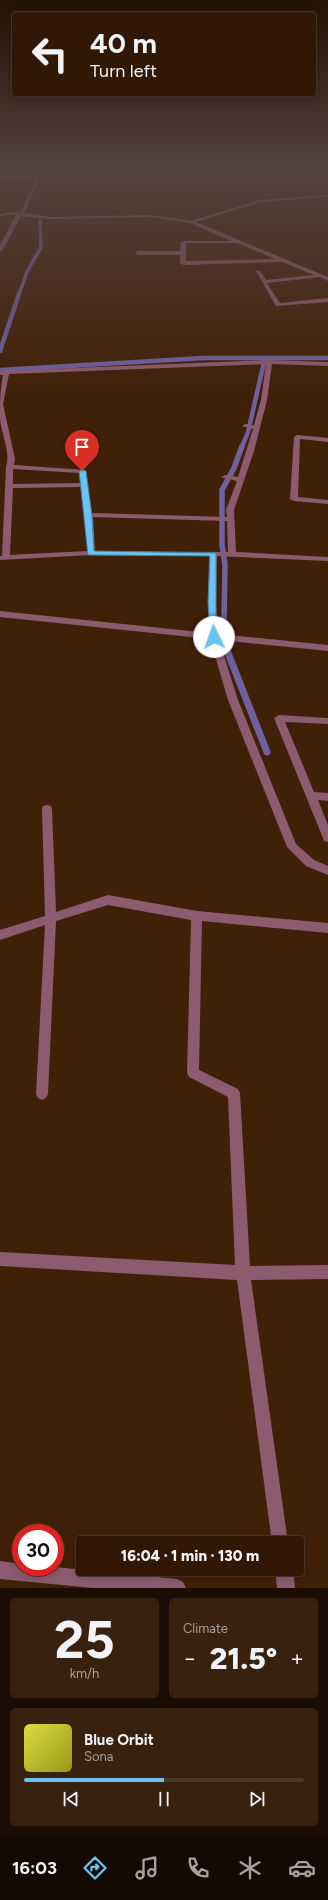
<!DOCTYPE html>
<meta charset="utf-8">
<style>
:root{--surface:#311806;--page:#392110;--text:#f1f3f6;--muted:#a8a09b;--line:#4c3728;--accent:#6ac3f2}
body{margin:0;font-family:Figtree,sans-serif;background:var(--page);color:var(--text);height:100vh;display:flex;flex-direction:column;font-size:15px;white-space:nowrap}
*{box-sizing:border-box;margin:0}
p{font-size:13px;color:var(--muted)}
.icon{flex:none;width:22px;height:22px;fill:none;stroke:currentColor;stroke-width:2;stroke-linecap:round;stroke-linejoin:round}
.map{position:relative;height:1588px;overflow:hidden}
.details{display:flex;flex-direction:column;gap:10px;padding:10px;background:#1b0d03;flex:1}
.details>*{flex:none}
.hud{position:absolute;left:12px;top:12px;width:304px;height:84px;border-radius:4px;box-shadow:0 2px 10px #0003,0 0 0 1px var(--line);background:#311806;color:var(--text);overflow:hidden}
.speed{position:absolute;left:12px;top:1524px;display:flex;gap:8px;font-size:20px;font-weight:700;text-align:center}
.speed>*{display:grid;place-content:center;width:52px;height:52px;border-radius:50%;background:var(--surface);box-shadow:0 2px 10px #0003,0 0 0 1px var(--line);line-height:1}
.speed .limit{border:6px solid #d22;background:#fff;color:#111}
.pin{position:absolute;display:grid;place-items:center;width:34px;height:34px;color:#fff;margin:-41px -17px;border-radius:50% 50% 50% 0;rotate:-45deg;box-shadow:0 0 4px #0007}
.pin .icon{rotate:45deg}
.me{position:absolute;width:44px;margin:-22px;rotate:357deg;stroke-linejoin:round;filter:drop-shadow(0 0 3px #0008)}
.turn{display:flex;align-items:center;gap:14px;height:84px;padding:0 12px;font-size:18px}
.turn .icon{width:52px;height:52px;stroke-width:2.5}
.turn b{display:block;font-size:28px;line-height:34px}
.big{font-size:30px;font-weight:800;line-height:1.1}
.details .card{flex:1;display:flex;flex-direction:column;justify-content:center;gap:6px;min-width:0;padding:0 14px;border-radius:6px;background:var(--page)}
.details .dial{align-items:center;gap:0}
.dial b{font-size:52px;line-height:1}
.song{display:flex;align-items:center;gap:12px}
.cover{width:48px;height:48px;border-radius:6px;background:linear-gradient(135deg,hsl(60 70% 55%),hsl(60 70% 35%))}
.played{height:4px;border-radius:2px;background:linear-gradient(90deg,var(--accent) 50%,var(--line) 50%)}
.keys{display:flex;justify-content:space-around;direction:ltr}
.heat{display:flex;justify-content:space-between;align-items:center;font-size:22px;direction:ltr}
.details .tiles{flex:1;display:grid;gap:10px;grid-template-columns:1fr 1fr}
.card:last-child{grid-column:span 2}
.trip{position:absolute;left:76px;top:1536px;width:228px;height:40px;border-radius:4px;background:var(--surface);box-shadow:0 2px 10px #0003,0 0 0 1px var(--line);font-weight:800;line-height:40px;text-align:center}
.dock{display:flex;height:64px;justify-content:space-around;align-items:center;background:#140a02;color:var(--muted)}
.dock .icon{width:28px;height:28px}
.dock .current{color:var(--accent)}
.dock b{font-size:18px;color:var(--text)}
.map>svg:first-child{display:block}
</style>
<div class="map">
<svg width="328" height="1588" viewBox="0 0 328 1588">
<rect width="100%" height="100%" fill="#412008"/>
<polygon fill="#4c2609" points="209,168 328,168 328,194 248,185 202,172"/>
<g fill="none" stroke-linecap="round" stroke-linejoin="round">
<polyline stroke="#6f609f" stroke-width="3.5" points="20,292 27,272 41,247 40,221"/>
<g stroke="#6f609f" stroke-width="4.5">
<polyline points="0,351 20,291"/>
<polyline points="0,370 203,358 328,358"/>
<polyline points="242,447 248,432 265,358"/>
</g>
<polyline stroke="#6f609f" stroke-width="5.5" points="227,643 224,620 225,565 222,545 222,490 234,468 242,446"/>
<polyline stroke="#6f609f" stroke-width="7" points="227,642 228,653 267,752"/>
<g fill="#8d5b70" fill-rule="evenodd">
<path d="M 41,168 L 45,168 L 24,213 L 51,217 L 151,215 L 191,221 L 260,200 L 328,195 L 328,197 L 260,202 L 196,222 L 328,277 L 328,281 L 320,277 L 267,283 L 280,303 L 328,298 L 328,302 L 276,306 L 256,271 L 260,271 L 266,280 L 314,275 L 282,262 L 183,265 L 180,263 L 180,255 L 138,255 L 135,253 L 138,251 L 180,251 L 181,242 L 183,241 L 231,241 L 190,223 L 151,217 L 51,219 L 21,216 L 3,250 L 0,252 L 0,245 L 16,214 L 0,216 L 0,214 L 21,211 L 36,179 L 0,179 L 0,177 L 37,177 ZM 186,243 L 237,243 L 275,259 L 186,261 Z"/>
<path d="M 269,360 L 328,362 L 328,366 L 272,364 L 267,400 L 254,451 L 234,510 L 236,552 L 328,557 L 328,561 L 217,556 L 216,602 L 218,634 L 328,645 L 328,651 L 219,640 L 238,700 L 296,844 L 314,860 L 328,866 L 328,875 L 306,866 L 287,847 L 228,700 L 210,639 L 0,617 L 0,611 L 209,633 L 208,602 L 209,556 L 91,555 L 0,560 L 0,556 L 2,556 L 6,467 C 11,451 1,435 0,418 C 0,404 0,389 3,375 L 0,375 L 0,371 ZM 266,364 L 261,400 L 254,425 L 245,424 L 242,426 L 253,429 L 238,477 L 225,475 L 221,477 L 237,481 L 226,510 L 227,517 L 92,513 L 85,470 L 14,465 L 15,459 L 3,404 L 9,374 ZM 13,469 L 80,473 L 81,483 L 13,484 ZM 82,487 L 85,515 L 87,551 L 10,555 L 13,488 ZM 93,517 L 227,521 L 228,552 L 95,551 Z"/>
<polygon points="297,435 328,438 328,442 300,439 298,497 328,500 328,504 294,501 290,499 294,437"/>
<polygon points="279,715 328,718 328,724 285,722 314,792 328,793 328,801 318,800 328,825 328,842 324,841 323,838 274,718"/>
<polygon points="47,805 51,806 52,809 56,912 108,895 197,911 328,923 328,933 202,921 199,1070 238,1089 240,1093 250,1266 328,1265 328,1279 251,1280 288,1543 272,1543 237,1280 0,1266 0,1252 235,1265 228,1097 189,1077 187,1073 191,920 108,905 56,921 48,1094 46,1098 42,1100 38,1098 36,1094 45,925 0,940 0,930 45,916 42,809 43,806"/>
<polygon points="0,1561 21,1564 21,1567 55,1567 177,1579 183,1582 186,1588 93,1588 0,1579"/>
<polygon points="275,1569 293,1569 295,1588 277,1588"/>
</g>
</g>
<linearGradient id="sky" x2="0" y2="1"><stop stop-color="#241204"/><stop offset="0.43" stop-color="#54423d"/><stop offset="1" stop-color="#54423d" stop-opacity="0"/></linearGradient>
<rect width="328" height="391" fill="url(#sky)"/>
<polygon fill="#6ac3f2" stroke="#457f9d" points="82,469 86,471 92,516 94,551 216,553 216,639 211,639 210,637 208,602 210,556 88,555 79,471"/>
</svg>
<div class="speed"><div class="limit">30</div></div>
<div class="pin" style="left:82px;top:471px;background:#d93025"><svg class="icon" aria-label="arrive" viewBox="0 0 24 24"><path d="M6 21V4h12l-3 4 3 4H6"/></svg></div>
<svg class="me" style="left:214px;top:637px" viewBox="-20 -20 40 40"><circle r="19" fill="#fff"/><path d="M0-13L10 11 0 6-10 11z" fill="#6ac3f2"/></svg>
<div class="trip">16:04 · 1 min · 130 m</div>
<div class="hud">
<div class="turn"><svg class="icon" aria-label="left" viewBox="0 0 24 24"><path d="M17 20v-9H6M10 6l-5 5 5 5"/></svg><div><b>40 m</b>Turn left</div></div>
</div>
</div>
<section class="details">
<div class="tiles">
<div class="card dial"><b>25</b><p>km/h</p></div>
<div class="card"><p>Climate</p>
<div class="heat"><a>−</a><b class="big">21.5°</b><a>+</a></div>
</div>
<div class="card">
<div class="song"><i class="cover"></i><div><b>Blue Orbit</b><p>Sona</p></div></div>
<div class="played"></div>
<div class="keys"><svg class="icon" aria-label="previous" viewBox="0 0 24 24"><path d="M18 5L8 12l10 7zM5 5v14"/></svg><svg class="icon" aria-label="pause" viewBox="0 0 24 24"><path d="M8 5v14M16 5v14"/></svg><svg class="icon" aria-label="next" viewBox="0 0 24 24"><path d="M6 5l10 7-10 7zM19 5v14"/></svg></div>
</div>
</div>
</section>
<nav class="dock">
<b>16:03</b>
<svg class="icon current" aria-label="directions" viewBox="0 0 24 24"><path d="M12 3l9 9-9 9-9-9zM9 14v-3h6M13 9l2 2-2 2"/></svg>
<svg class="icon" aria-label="music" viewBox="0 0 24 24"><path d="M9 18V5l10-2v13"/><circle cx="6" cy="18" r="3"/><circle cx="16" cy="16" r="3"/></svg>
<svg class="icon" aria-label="phone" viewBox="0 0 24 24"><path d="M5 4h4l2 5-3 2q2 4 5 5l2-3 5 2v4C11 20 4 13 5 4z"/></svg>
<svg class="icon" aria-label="climate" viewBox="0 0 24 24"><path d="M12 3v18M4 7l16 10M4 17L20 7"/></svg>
<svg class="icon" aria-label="car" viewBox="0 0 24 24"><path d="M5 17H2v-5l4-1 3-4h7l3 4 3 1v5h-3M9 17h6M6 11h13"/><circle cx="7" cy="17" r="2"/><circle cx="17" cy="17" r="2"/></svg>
</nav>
